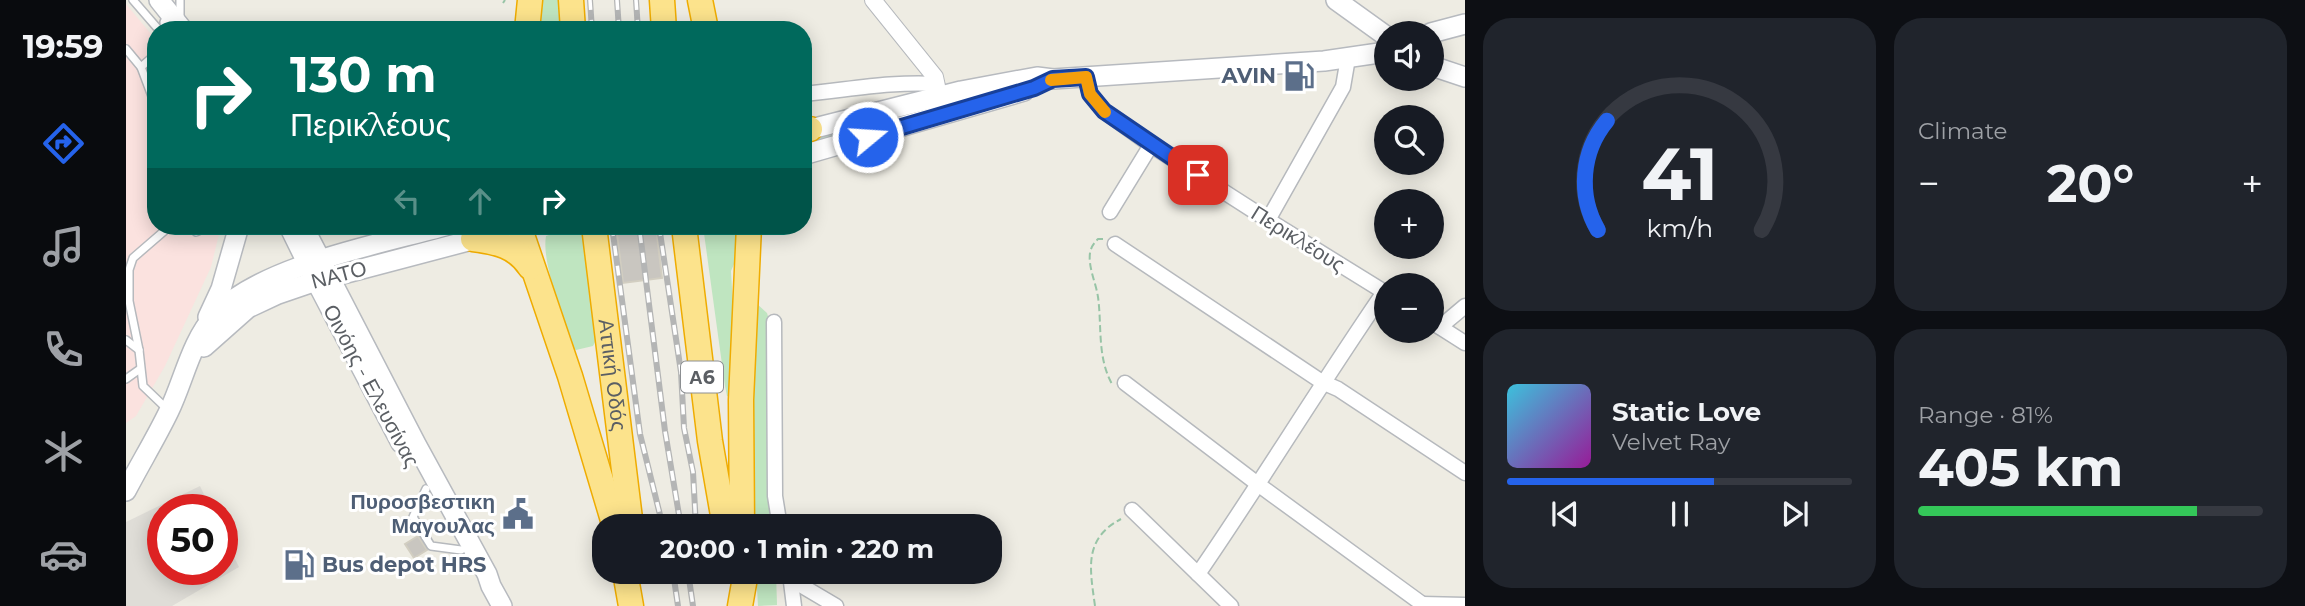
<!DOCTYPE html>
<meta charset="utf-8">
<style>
:root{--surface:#171b24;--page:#20242c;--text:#f1f3f6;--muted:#9ea1a6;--line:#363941;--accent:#2563eb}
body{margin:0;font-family:Montserrat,sans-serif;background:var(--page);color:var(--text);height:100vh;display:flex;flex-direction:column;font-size:26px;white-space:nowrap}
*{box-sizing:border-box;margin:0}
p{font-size:23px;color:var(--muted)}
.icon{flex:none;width:38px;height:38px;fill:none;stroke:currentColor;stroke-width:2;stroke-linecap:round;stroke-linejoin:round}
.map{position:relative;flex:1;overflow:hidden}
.sheet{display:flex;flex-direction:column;gap:18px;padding:18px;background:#0d0f14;width:840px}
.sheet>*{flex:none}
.banner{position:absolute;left:21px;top:21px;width:665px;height:214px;border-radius:28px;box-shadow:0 4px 18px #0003;background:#00695c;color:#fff;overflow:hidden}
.tools{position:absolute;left:1248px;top:21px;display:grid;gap:14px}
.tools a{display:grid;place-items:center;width:70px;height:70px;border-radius:50%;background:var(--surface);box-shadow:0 4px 18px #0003;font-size:35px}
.speed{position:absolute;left:21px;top:494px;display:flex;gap:14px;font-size:35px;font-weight:700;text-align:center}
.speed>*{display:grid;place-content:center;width:91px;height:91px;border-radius:50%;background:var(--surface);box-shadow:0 4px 18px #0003;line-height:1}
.speed .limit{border:10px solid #d22;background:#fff;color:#111}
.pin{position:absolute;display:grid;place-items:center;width:60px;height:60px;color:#fff;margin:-30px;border-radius:14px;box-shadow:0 4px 10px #0006}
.me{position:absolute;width:77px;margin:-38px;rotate:72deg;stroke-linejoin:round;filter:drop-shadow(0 0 5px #0008)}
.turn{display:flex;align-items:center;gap:24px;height:147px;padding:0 28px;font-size:32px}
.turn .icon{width:91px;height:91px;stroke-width:2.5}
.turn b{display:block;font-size:49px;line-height:60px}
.lanes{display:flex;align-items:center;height:66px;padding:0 28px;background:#0003;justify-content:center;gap:35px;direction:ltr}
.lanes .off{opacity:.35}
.big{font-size:52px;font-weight:700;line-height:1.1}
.sheet .card{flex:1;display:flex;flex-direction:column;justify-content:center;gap:10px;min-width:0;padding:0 24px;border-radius:28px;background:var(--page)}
.sheet .dial{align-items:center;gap:0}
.dial svg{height:182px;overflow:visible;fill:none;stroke:var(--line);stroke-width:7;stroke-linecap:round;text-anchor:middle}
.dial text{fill:var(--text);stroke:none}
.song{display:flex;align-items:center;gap:21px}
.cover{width:84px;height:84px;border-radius:10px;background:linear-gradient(135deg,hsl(190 70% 55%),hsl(300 70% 35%))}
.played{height:7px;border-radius:4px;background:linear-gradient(90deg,var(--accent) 60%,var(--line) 60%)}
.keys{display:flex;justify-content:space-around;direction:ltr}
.heat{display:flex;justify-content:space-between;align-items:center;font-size:38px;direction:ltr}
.charge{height:10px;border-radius:5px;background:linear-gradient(90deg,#34c759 81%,var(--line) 0)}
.sheet .tiles{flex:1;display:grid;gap:18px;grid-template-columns:repeat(2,1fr)}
.trip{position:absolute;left:466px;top:514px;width:410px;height:70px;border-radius:28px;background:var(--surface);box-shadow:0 4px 18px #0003;font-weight:700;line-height:70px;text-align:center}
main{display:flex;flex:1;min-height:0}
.menu{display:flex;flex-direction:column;width:126px;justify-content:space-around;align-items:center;background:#090b0e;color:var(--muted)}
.menu .icon{width:49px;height:49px}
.menu .selected{color:var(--accent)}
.menu b{font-size:32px;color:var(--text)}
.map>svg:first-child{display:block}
</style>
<main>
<nav class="menu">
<b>19:59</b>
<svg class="icon selected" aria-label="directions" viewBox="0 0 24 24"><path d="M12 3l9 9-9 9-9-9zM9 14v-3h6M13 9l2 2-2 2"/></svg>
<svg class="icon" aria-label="music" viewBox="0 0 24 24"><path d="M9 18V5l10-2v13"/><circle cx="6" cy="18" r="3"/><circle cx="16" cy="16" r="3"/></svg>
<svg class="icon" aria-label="phone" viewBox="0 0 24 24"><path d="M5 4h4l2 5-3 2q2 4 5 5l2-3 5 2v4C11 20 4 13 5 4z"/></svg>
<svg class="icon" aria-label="climate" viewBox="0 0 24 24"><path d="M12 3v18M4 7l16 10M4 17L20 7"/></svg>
<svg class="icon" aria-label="car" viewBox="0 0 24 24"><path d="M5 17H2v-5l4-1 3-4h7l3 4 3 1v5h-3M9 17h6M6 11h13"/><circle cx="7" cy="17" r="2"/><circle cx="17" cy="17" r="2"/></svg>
</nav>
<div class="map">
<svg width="1339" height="606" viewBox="0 0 1339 606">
<rect width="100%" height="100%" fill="#eeece3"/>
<polygon fill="#dfddd7" points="74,486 85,509 37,509 37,569 96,569 96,533 113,567 46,606 0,606 0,522"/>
<polygon fill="#fbe2df" points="0,4 30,40 30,226 95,226 85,267 39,366 10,416 0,423"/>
<g fill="#bfe5c0">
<polygon points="416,0 436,0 438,30 414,30"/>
<polygon points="824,99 825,106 677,147 677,139"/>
<path d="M 450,226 L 456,226 L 472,336 L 467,346 L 450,350 L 448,349 C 439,321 415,263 420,236 Z"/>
<polygon points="577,226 613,226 612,255 605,271 607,307 604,397 601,396 599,386"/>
<polygon points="630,303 641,313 644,323 642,469 647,527 627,527 624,442"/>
<polygon points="630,572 650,572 651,605 632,606"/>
</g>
<g fill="#c9c6c0" stroke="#d2cec1" stroke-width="2">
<polygon points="490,226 530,226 536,278 497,283"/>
<polygon points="292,536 301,550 288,558 279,544"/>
</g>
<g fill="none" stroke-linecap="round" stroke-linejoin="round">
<defs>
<g id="service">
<polyline points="7,0 33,30"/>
<polyline points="54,0 54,18"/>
<polyline points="39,30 38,22 42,14"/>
<polyline points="0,49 15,67"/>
<polyline points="30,54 15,67 30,107"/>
<polyline points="1161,68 1167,73 1186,71"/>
<polyline points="64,226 70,232 77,229 78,226"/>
<polyline points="0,340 13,350"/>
<polyline points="0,379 14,369"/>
<polyline points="41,409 17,386 13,350 3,301 3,270 7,258 44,226"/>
<polyline points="300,489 287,517 305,546 335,550"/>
</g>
<g id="minor">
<polyline points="960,77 964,94 978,111 1025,145 1142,220 1260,293"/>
<path d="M 677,94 C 722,90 766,81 811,84"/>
<polyline points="984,212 1025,145"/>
<polyline points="1142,220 1217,87 1222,58"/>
<polyline points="989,244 1196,382 1212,389 1339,473"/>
<polyline points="648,322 649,496 654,527"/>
<polyline points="1306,322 1339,343"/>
<polyline points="1314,327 1339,306"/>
<polyline points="999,383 1133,485 1299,606"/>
<polyline points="1006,510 1105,606"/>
<polyline points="664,574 668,606"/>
<path d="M 1072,574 C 1136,481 1194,385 1258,292"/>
<polyline points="666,580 710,606"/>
<polyline points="1296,604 1339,605"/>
</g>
<polyline id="tertiary" points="747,0 809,77 813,96"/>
<g id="secondary">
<polyline points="33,0 57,30"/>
<polyline points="1210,0 1260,36"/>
<polyline points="1305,33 1339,24"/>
<polyline points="1306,66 1339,77"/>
<polyline points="677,131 835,91 911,77 927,79 1198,61 1260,52"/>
<polyline points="677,155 898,91"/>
<polyline points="163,226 190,281 275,443"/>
<polyline points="177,226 290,444 361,574 365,586 376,606"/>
<polyline points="82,317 95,289 113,226"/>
<polyline points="78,347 122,308 152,294 190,281 399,226"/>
<path d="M 0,491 C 14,464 30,438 43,411 C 58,380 65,341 89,315 C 135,266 254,244 319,226"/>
</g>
<g id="motorway">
<polyline points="445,0 447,30"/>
<polyline points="536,0 538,30"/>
<polyline points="574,0 580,30"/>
<polyline points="401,30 404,0"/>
<polyline points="677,130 684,129"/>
<polyline points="393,226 444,376 489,527"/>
<path id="s1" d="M 468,226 L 505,527"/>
<polyline points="558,226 584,441 599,527"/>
<path d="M 347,239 C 371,242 390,246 404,267"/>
<polyline points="616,527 615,400 623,226"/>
<polyline points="499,572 505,606"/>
<polyline points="614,606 620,572"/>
</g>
</defs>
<use href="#service" stroke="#b6b9bd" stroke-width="10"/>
<use href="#minor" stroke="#b6b9bd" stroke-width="17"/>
<use href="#tertiary" stroke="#b6b9bd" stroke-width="18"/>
<use href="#secondary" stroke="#b7babf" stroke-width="22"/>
<use href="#motorway" stroke="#efac01" stroke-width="27"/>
<g stroke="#97c4a6" stroke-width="2" stroke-dasharray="7 3.5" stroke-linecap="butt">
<polyline points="377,3 379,0"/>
<path d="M 977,239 L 972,239 C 968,243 965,247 964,253 C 962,267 970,283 972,297 C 976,326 971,357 986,384"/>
<path d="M 969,606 C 964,569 957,539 995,519"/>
</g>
<use href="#service" stroke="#fff" stroke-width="7"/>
<use href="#minor" stroke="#fff" stroke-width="14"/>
<use href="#tertiary" stroke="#fff" stroke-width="16"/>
<use href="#secondary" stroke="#fff" stroke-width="19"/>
<use href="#motorway" stroke="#fce38c" stroke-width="24"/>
<defs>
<g id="rail">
<polyline points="464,0 466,30"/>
<polyline points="491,0 493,30"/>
<polyline points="510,0 512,30"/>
<polyline points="486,226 514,434 537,527"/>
<polyline points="533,226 555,372 558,428 567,472 570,527"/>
<polyline points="514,233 539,431 555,527"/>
<polyline points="547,572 552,606"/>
<polyline points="562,572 567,606"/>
</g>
</defs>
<use href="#rail" stroke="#b4b5b5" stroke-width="6"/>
<use href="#rail" stroke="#fff" stroke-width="3.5" stroke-dasharray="10" stroke-linecap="butt"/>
</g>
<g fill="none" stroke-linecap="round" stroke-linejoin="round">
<defs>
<polyline id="route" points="742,137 908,88 927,79 960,77 964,94 978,111 1072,175"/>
</defs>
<use href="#route" stroke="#184099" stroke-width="18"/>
<use href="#route" stroke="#2563eb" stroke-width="12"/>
<polyline stroke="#f59e0b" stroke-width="12" points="925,80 960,77 964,94 979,112"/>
</g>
<defs>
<symbol id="fuel-bare" viewBox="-9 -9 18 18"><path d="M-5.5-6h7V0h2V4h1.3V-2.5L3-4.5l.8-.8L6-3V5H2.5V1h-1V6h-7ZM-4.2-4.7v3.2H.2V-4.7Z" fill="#5c6f8a" stroke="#fff" stroke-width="2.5" paint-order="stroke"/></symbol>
<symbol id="civic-bare" viewBox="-9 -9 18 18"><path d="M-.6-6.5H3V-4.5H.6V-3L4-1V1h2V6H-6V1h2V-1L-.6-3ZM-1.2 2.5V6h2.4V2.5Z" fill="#5c6f8a" stroke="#fff" stroke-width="2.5" paint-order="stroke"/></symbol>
</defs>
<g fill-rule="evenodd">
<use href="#fuel-bare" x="1151" y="54" width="44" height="44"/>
<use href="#civic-bare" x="370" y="492" width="44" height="44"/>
<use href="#fuel-bare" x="151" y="543" width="44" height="44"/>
</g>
<g text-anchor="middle" stroke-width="6" stroke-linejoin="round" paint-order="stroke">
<rect fill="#fff" stroke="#8c8f92" stroke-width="2" x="555" y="361.5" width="42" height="31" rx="5"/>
<g font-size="19" font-weight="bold" fill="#5b5f64">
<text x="576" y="384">Α6</text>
</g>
<g font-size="21" font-weight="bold" fill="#4e5e75" stroke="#fff" text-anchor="end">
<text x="1150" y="83">AVIN</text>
<text x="369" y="509">Πυροσβεστικη<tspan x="369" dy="24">Μαγουλας</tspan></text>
<text x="196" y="572" text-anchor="start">Bus depot HRS</text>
</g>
<g font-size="21" fill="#5b5f64" stroke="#fff">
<text transform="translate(1172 239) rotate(32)" y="7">Περικλέους</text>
<text transform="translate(213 275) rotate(-15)" y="7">ΝΑΤΟ</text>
<text dy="7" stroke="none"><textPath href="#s1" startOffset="150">Αττική Οδός</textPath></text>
<text transform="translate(245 386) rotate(62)" y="7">Οινόης - Ελευσίνας</text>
</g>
</g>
</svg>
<div class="tools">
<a><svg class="icon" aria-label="sound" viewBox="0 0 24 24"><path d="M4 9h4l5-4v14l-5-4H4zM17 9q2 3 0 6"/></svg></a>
<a><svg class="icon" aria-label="search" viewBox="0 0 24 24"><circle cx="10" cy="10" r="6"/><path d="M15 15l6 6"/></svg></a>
<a>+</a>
<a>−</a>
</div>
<div class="speed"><div class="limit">50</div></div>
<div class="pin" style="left:1072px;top:175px;background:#d93025"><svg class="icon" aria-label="arrive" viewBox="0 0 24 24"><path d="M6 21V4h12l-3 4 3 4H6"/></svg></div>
<svg class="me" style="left:742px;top:137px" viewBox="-20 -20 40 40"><circle r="17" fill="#2563eb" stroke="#fff" stroke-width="3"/><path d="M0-11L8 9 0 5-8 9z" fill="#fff"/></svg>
<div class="trip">20:00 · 1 min · 220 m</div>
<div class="banner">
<div class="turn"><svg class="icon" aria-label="right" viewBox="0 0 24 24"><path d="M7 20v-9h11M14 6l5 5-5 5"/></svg><div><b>130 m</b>Περικλέους</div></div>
<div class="lanes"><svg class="icon off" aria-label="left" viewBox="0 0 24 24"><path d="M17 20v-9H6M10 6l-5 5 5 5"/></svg><svg class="icon off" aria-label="ahead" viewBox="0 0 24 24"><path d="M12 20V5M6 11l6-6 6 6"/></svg><svg class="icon" aria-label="right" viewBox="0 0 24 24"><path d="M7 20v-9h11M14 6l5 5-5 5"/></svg></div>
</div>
</div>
<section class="sheet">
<div class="tiles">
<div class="card dial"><svg viewBox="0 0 100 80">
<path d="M14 69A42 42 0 1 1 86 69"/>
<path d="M14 69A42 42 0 0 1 18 21" stroke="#2563eb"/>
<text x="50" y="56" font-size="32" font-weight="700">41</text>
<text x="50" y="72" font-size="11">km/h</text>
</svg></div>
<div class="card"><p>Climate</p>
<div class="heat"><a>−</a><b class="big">20°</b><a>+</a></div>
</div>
<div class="card">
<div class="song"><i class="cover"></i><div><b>Static Love</b><p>Velvet Ray</p></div></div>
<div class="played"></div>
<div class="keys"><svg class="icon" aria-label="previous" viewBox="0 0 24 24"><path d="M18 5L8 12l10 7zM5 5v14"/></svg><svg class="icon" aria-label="pause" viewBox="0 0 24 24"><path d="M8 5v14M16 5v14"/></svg><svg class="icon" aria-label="next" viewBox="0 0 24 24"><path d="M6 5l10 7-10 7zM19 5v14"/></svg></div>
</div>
<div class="card"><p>Range · 81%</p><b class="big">405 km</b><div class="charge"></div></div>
</div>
</section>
</main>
